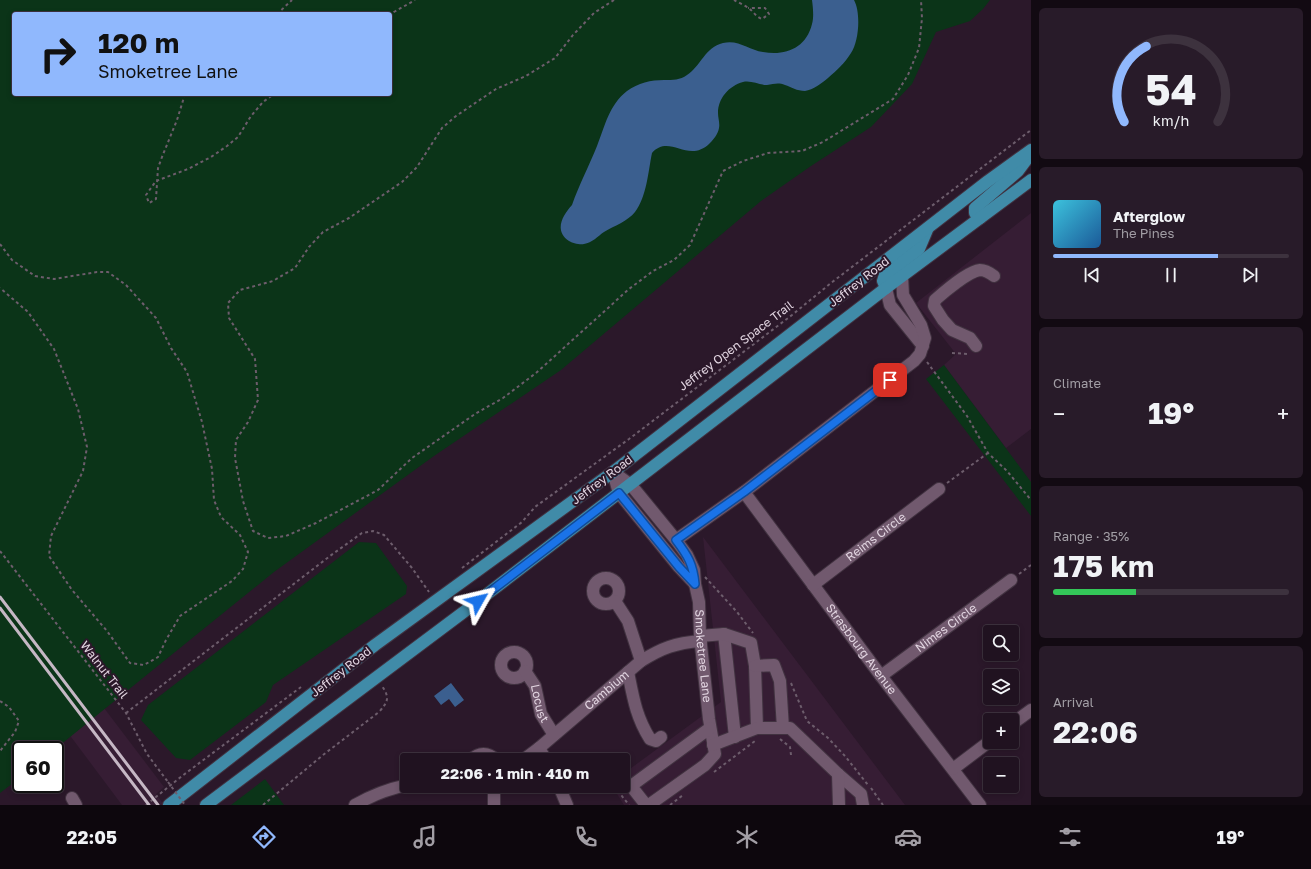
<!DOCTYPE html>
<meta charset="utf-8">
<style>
:root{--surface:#201220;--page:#281b29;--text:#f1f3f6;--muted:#a29ea5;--line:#3d323e;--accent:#90b8fd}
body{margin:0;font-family:"Golos Text",sans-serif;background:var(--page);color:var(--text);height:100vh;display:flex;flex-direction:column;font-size:15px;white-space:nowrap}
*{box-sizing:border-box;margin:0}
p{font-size:13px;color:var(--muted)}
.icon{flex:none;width:22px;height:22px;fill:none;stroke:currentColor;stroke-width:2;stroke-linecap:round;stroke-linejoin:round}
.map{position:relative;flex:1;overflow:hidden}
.details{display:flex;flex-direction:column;gap:8px;padding:8px;background:#120a12;width:280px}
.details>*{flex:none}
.guide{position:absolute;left:12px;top:12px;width:380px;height:84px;border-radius:4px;box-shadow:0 2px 6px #0003,0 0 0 1px var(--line);background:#90b8fd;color:#111;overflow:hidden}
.buttons{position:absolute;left:983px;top:625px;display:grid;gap:8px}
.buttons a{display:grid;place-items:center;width:36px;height:36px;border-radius:4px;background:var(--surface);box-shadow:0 2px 6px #0003,0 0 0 1px var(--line);font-size:20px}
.speed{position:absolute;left:12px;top:741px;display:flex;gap:8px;font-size:20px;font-weight:700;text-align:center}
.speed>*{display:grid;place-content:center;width:52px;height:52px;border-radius:50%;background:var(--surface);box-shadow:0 2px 6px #0003,0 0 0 1px var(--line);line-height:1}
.speed .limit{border:2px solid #111;border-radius:6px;background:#fff;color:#111}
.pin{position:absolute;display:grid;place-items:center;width:34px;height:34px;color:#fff;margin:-17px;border-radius:8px;box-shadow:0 2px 6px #0006}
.me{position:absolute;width:44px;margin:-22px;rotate:53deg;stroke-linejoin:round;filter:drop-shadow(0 0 3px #0008)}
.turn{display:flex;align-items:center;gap:14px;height:84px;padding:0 20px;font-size:18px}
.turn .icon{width:52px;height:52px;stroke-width:2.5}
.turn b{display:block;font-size:28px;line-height:34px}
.big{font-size:30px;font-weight:700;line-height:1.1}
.details .tile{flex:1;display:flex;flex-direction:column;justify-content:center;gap:6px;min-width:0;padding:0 14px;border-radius:6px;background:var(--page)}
.details .dial{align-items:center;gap:0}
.dial svg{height:104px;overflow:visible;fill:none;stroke:var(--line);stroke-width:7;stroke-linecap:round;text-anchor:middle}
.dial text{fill:var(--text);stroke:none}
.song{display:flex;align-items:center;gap:12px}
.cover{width:48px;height:48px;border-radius:6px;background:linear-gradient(135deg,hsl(190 70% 55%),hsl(210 70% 35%))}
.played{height:4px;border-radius:2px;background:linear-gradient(90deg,var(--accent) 70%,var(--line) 70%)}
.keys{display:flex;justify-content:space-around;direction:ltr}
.heat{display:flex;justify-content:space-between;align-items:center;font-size:22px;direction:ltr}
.charge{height:6px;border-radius:3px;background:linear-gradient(90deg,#34c759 35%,var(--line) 0)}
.trip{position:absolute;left:400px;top:753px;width:230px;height:40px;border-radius:4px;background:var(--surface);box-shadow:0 2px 6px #0003,0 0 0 1px var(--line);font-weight:700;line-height:40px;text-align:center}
.tab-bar{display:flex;height:64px;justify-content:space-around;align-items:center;background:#0d070d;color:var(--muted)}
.tab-bar .icon{width:28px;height:28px}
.tab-bar .current{color:var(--accent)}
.tab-bar b{font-size:18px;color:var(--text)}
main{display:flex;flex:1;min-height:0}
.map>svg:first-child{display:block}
</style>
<main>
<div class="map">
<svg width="1031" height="805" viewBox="0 0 1031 805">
<rect width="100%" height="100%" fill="#2b182a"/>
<g fill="#361d34">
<polygon points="1031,213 1031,429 1006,448 944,365 956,354 916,303"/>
<polygon points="703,537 905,805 624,805 612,786 623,786 623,774 721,702"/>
<polygon points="0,571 164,787 156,794 164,805 122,805 0,642"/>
</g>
<g fill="#0b3418" fill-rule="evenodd">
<path d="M 0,0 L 990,0 L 983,9 L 970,21 L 936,32 L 912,84 L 871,127 L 811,166 L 761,201 L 561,370 L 434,456 L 274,572 L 54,750 L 21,750 L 21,777 L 0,793 ZM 14,14 L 390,14 L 390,94 L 14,94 Z"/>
<polygon points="944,365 1031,482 1031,516 926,379"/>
<polygon points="359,542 376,543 407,586 406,594 273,685 266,702 190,760 176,758 141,720 148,705"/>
<polygon points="265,779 284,805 231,805"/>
</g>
<g fill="#3b5f8f">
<path d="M 812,0 L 854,0 C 861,13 859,41 851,53 C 845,63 837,70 828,78 C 822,83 813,90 805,91 C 797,91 791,87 785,85 C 778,82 774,84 767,85 C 759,85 751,80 743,82 C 729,86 718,98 718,113 C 718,118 720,123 719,128 C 718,134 714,139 710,143 C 688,165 670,133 652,153 C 648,172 647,196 635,212 C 628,221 614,226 604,232 C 598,236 592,243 584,244 C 580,245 572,243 569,241 C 554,231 562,216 572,205 C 579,185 589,166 597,146 C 605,126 609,105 627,91 C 638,83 651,80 664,80 C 673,80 680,80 687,75 C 701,66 705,47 723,43 C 738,39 749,50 763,52 C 786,56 806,48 812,24 C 814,17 813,8 812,0 Z"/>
<polygon points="451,683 464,700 455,707 449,699 441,705 434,696"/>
</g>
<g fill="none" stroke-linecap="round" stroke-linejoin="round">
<defs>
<g id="minor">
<polyline points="886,288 890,305 923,346"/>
<path d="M 976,346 L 970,338 L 952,330 L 943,320 L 934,306 L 935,300 C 944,292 969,271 980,270 C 985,270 990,273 994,276"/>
<path id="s1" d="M 613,472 L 631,485 L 676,540 L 687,555 L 694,570 L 695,584 L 699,602 L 700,636 L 709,719 L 715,754 L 705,765 L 649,805"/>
<polyline points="613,472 619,493 679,567 695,584"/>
<path id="s2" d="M 744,492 L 881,676 L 980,805"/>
<polyline points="676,540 744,492 914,361 920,354 925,338 921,325 903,295 902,276"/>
<circle cx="606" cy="591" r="13"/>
<path id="s3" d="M 813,585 L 939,489"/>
<polyline points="615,601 628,621 641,661"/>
<polyline points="724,634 735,737"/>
<polyline points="700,636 724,634 751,643 755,666 757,728 713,745"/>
<circle cx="514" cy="665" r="13"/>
<polyline points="755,666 774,665 780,681 783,728"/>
<path id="s4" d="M 525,671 L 535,686 L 541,714 L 554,735"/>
<path d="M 628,672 C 633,697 636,717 650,739 L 656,741 L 661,737"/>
<path id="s5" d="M 881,676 L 1011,580"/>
<polyline points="1012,724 1031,710"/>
<polyline points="757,728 790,728 838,774 861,794 863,805"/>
<polyline points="539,748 546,760"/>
<path d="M 471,760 C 479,752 488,752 496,760"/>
<path id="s6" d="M 523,760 L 539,748 L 641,661 C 662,648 675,643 701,641"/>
<polyline points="953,769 990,741"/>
<polyline points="838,774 839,805"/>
<polyline points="559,786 567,805"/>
<polyline points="72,798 76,805"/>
<path d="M 355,805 C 372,795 388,789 407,785"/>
<polyline points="494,805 494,786"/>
<polyline points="646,805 631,786 710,728"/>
</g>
<g id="major">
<polyline points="980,218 975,213 975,208 1018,171 1029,156"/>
<polyline points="886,288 883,281 885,275 919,249 927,230"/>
<polyline points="169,805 375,645 613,472 988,181 1031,150"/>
<polyline points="206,805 465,611 886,288 1031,180"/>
</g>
</defs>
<use href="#minor" stroke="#413240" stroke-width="14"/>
<use href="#major" stroke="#413240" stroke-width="14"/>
<g stroke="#6d5d6c" stroke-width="2" stroke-dasharray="3 3" stroke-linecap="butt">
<polyline points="614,0 594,13 573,35 555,58 526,76 496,89 456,116 442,128 417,167 402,182 349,218 323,232 309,247 295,268 273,281 240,290 228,303 229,318 255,359 258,400 248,422 236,440 235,458 243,501 253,531 268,538 286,536 316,523 378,490 412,458 475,414 503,398 536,373 629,289 653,271 674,260 690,245 723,171 743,161 768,153 802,151 823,142 893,99 908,75 919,48 922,18 921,0"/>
<path d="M 734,0 C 739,3 747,6 752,11 C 755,14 757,17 762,19 L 769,14 L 765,8 L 748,8"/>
<polyline points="277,14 292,0"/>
<polyline points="390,17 394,12 415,0"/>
<polyline points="185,94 177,120 162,157 158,168 156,199 149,203 146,195 156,181 188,169 211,157 227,146 238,137 251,116 263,102 274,94"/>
<polyline points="0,244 12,260 35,276 54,279 97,272 108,272 126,285 156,318 171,348 187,372 202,422 212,469 214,500 221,517 240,535 248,552 243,569 232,581 180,616 166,640 158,657 144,665 130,663 107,631 72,590 49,556 51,536 83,471 87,447 78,409 54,349 28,312 0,288"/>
<polyline points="952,353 969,354"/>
<polyline points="927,362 967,416 988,453 1007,471 1031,500"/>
<polyline points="947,483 988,453"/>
<polyline points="0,551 126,713 147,754 168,782"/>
<polyline points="462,568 522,522 535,507 629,439 792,315 831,283 1031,130"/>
<polyline points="1019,574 1031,565"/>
<polyline points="705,577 737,612 753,633"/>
<polyline points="791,683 807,721 828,738 845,756 868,785"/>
<polyline points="0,701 9,707 19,721 15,732 0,751"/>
<polyline points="126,713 330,556 362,533 373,531 384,535 412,568 429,592"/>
<polyline points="780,739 790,747 791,755"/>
<polyline points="714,772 755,741"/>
<polyline points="614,786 629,805"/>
<polyline points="871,788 883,805"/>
<polyline points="146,805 182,776 301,687"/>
<path d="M 263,805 L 323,755 L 379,712 C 388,702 390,698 382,686"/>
<polyline points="670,805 683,795"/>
</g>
<use href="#minor" stroke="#71596e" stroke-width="12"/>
<use href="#major" stroke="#408ba8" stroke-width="12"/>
<g stroke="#c5b7c4" stroke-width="3">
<polyline points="0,597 158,805"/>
<polyline points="0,608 149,805"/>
</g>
<polyline stroke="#6d5d6c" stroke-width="2" stroke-dasharray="3 3" stroke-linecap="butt" points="168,782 185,805"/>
</g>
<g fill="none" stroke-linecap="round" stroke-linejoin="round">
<defs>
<path id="route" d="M 478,601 L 619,493 L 679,567 L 695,584 C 693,564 688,556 676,540 L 744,492 L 890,380"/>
</defs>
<use href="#route" stroke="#114b97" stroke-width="10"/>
<use href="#route" stroke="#1a73e8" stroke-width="7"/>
</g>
<g text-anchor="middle" stroke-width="4" stroke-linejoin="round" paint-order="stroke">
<g font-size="12" fill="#e2d5e1" stroke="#2b182a">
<text transform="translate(859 282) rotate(-38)" y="4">Jeffrey Road</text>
<text transform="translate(736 346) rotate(-37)" y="4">Jeffrey Open Space Trail</text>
<text transform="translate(602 480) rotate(-37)" y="4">Jeffrey Road</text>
<text dy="4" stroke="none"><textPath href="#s3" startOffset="79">Reims Circle</textPath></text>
<text dy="4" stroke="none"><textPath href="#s5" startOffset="81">Nimes Circle</textPath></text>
<text dy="4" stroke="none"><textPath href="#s2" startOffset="196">Strasbourg Avenue</textPath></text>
<text dy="4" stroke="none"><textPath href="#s1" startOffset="215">Smoketree Lane</textPath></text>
<text transform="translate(104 670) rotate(52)" y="4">Walnut Trail</text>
<text transform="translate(341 672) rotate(-38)" y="4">Jeffrey Road</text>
<text dy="4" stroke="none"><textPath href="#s6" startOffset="109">Cambium</textPath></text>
<text dy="4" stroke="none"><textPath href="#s4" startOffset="36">Locust</textPath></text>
</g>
</g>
</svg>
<div class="buttons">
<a><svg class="icon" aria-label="search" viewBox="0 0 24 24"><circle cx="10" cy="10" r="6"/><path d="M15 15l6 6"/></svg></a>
<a><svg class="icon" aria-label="layers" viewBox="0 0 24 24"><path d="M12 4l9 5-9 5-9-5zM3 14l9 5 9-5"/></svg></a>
<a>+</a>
<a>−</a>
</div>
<div class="speed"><div class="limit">60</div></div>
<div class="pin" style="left:890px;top:380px;background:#d93025"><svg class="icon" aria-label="arrive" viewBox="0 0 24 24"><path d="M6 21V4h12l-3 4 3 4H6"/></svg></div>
<svg class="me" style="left:478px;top:601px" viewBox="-20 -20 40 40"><path d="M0-17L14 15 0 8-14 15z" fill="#1a73e8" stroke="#fff" stroke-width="4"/></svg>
<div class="trip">22:06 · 1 min · 410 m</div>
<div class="guide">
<div class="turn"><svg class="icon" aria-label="right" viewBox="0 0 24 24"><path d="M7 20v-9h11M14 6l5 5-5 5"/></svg><div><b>120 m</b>Smoketree Lane</div></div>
</div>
</div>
<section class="details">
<div class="tile dial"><svg viewBox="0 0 100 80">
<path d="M14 69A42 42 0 1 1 86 69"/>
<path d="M14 69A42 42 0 0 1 31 11" stroke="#90b8fd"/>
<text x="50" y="56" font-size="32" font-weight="700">54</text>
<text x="50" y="72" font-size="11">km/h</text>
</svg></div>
<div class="tile">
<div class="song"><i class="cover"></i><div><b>Afterglow</b><p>The Pines</p></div></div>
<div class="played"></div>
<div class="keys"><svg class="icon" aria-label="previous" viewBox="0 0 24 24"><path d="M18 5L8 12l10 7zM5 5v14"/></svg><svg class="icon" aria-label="pause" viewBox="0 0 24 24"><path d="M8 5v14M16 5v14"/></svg><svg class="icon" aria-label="next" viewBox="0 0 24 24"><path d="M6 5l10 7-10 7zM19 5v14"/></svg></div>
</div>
<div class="tile"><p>Climate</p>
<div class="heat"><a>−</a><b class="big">19°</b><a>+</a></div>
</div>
<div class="tile"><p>Range · 35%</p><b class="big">175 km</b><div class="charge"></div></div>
<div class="tile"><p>Arrival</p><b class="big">22:06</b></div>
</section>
</main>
<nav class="tab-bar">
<b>22:05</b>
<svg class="icon current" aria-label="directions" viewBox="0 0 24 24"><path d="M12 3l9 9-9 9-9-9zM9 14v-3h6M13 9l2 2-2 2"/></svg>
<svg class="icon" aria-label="music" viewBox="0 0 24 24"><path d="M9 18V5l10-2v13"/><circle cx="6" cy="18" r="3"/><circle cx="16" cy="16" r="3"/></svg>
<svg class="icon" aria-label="phone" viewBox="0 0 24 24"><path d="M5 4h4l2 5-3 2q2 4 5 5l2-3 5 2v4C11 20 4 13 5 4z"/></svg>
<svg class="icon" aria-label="climate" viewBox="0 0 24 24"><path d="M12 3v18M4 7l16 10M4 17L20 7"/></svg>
<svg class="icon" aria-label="car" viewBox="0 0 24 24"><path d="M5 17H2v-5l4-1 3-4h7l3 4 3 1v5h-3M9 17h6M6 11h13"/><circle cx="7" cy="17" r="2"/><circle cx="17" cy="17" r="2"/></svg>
<svg class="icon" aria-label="filters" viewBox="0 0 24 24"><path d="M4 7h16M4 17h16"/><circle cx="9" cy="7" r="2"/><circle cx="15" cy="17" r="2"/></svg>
<b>19°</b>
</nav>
